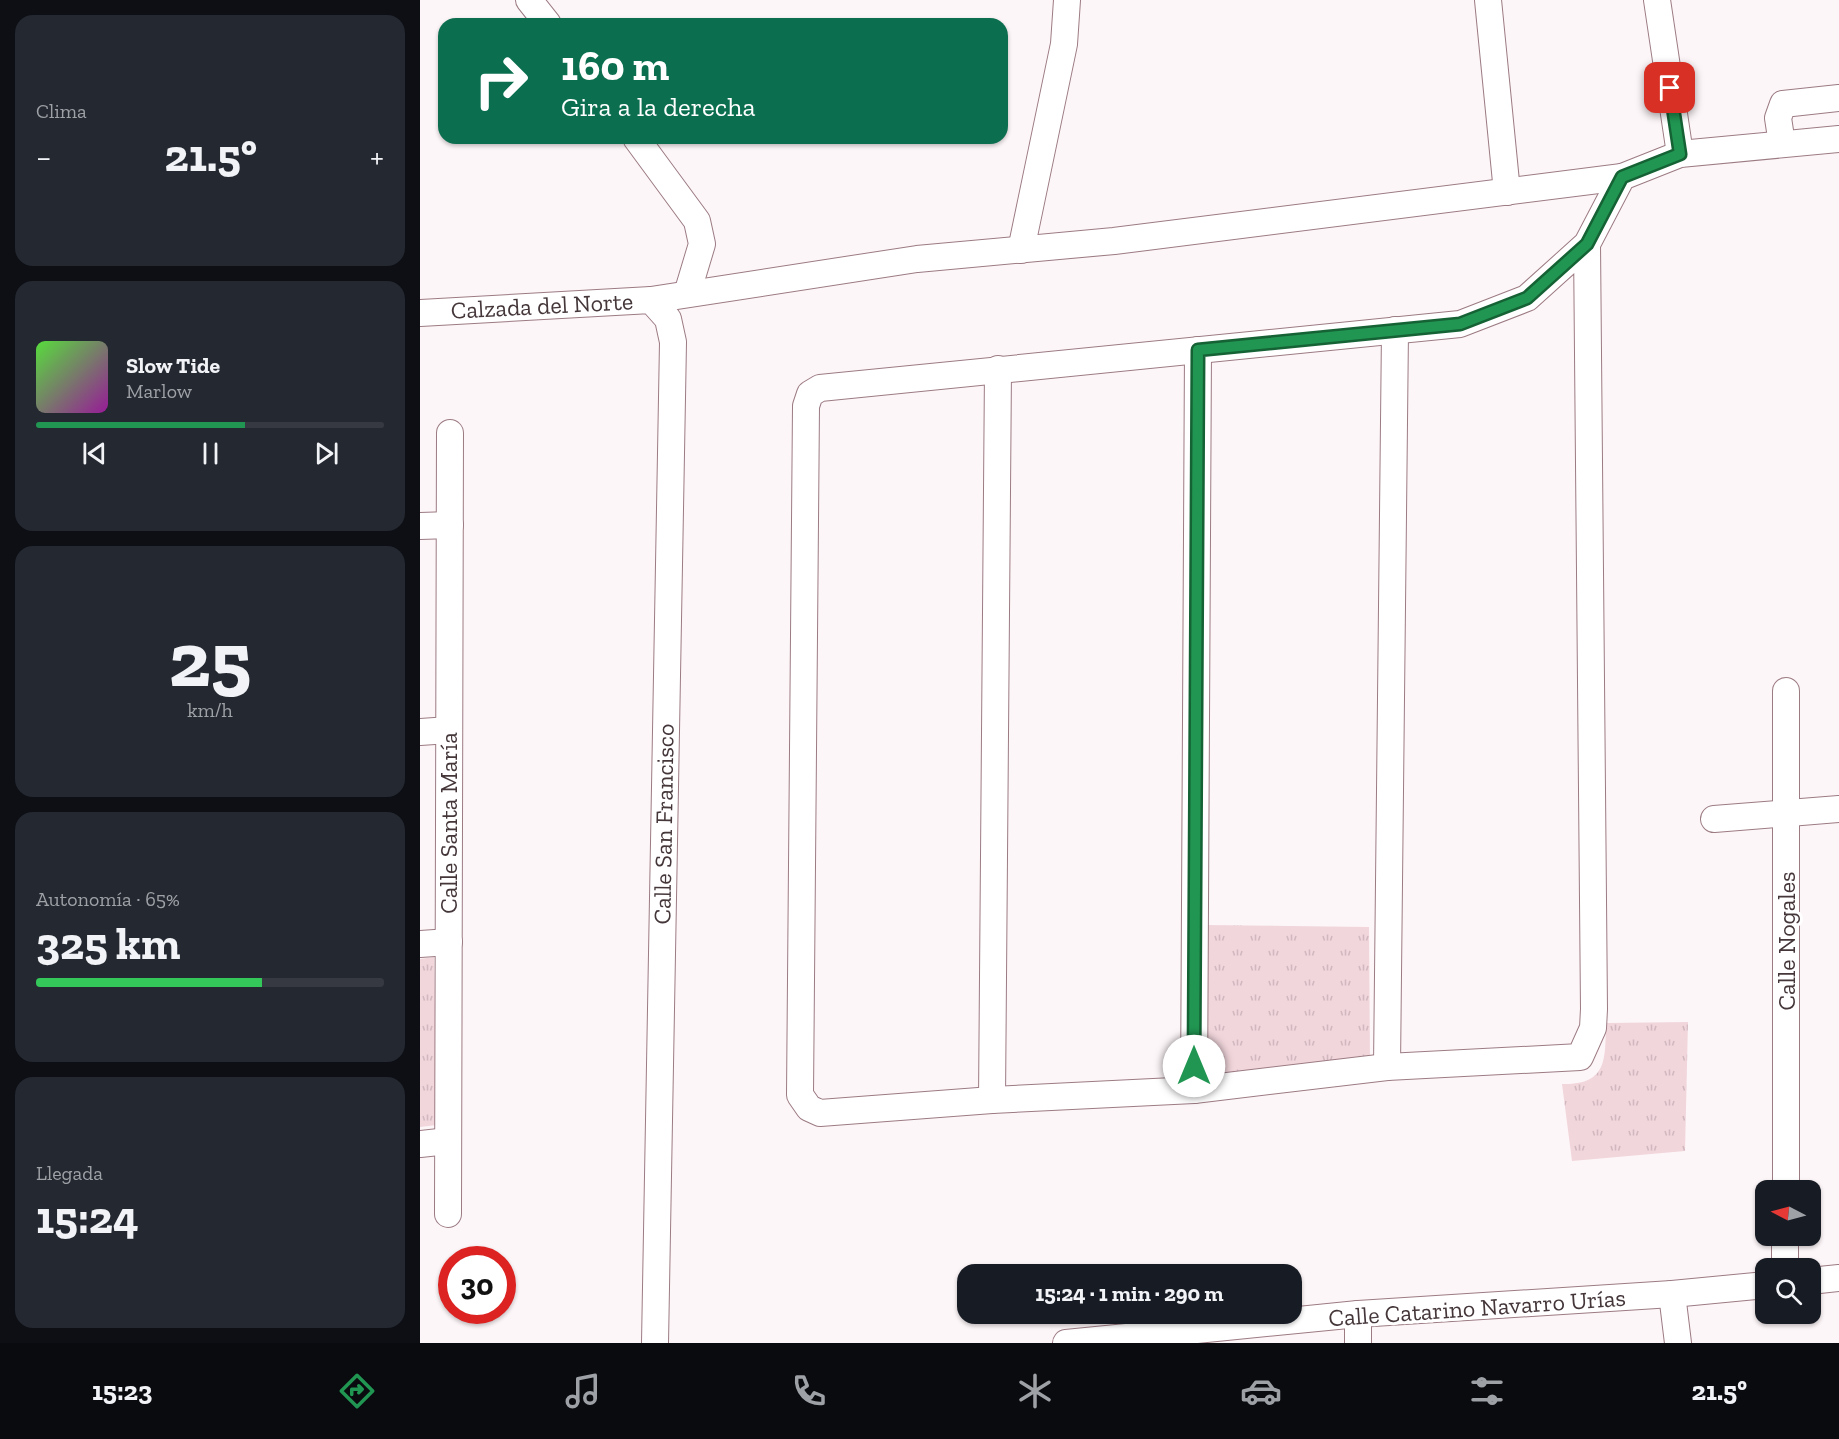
<!DOCTYPE html>
<html lang="es">
<meta charset="utf-8">
<style>
:root{--surface:#171b24;--page:#242831;--text:#f1f3f6;--muted:#9ea1a6;--line:#363941;--accent:#219652}
body{margin:0;font-family:"Zilla Slab",serif;background:var(--page);color:var(--text);height:100vh;display:flex;flex-direction:column;font-size:22px;white-space:nowrap}
*{box-sizing:border-box;margin:0}
p{font-size:20px;color:var(--muted)}
.icon{flex:none;width:33px;height:33px;fill:none;stroke:currentColor;stroke-width:2;stroke-linecap:round;stroke-linejoin:round}
.map{position:relative;flex:1;overflow:hidden}
.panel{display:flex;flex-direction:column;gap:15px;padding:15px;background:#0d0f14;width:420px}
.panel>*{flex:none}
.top-card{position:absolute;left:18px;top:18px;width:570px;height:126px;border-radius:18px;box-shadow:0 2px 4px #0004;background:#0b6e4f;color:#fff;overflow:hidden}
.needle{width:39px;rotate:276deg}
.tools{position:absolute;left:1335px;top:1180px;display:grid;gap:12px}
.tools a{display:grid;place-items:center;width:66px;height:66px;border-radius:12px;background:var(--surface);box-shadow:0 2px 4px #0004;font-size:30px}
.speed{position:absolute;left:18px;top:1246px;display:flex;gap:12px;font-size:30px;font-weight:700;text-align:center}
.speed>*{display:grid;place-content:center;width:78px;height:78px;border-radius:50%;background:var(--surface);box-shadow:0 2px 4px #0004;line-height:1}
.speed .limit{border:9px solid #d22;background:#fff;color:#111}
.pin{position:absolute;display:grid;place-items:center;width:51px;height:51px;color:#fff;margin:-26px;border-radius:12px;box-shadow:0 3px 9px #0006}
.me{position:absolute;width:66px;margin:-33px;rotate:0deg;stroke-linejoin:round;filter:drop-shadow(0 0 4px #0008)}
.turn{display:flex;align-items:center;gap:21px;height:126px;padding:0 24px;font-size:27px}
.turn .icon{width:78px;height:78px;stroke-width:2.5}
.turn b{display:block;font-size:42px;line-height:51px}
.big{font-size:45px;font-weight:800;line-height:1.1}
.panel .card{flex:1;display:flex;flex-direction:column;justify-content:center;gap:9px;min-width:0;padding:0 21px;border-radius:18px;background:var(--page)}
.panel .dial{align-items:center;gap:0}
.dial b{font-size:78px;line-height:1}
.song{display:flex;align-items:center;gap:18px}
.cover{width:72px;height:72px;border-radius:9px;background:linear-gradient(135deg,hsl(110 70% 55%),hsl(300 70% 35%))}
.played{height:6px;border-radius:3px;background:linear-gradient(90deg,var(--accent) 60%,var(--line) 60%)}
.keys{display:flex;justify-content:space-around;direction:ltr}
.heat{display:flex;justify-content:space-between;align-items:center;font-size:33px;direction:ltr}
.charge{height:9px;border-radius:4px;background:linear-gradient(90deg,#34c759 65%,var(--line) 0)}
.trip{position:absolute;left:537px;top:1264px;width:345px;height:60px;border-radius:18px;background:var(--surface);box-shadow:0 2px 4px #0004;font-weight:800;line-height:60px;text-align:center}
.dock{display:flex;height:96px;justify-content:space-around;align-items:center;background:#090b0e;color:var(--muted)}
.dock .icon{width:42px;height:42px}
.dock .on{color:var(--accent)}
.dock b{font-size:27px;color:var(--text)}
main{display:flex;flex:1;min-height:0}
.map>svg:first-child{display:block}
</style>
<main>
<section class="panel">
<div class="card"><p>Clima</p>
<div class="heat"><a>−</a><b class="big">21.5°</b><a>+</a></div>
</div>
<div class="card">
<div class="song"><i class="cover"></i><div><b>Slow Tide</b><p>Marlow</p></div></div>
<div class="played"></div>
<div class="keys"><svg class="icon" aria-label="previous" viewBox="0 0 24 24"><path d="M18 5L8 12l10 7zM5 5v14"/></svg><svg class="icon" aria-label="pause" viewBox="0 0 24 24"><path d="M8 5v14M16 5v14"/></svg><svg class="icon" aria-label="next" viewBox="0 0 24 24"><path d="M6 5l10 7-10 7zM19 5v14"/></svg></div>
</div>
<div class="card dial"><b>25</b><p>km/h</p></div>
<div class="card"><p>Autonomía · 65%</p><b class="big">325 km</b><div class="charge"></div></div>
<div class="card"><p>Llegada</p><b class="big">15:24</b></div>
</section>
<div class="map">
<svg width="1419" height="1343" viewBox="0 0 1419 1343">
<defs>
<pattern id="park-tufts" width="24" height="20" patternUnits="userSpaceOnUse" patternTransform="scale(1.5)"><rect width="24" height="20" fill="#f1d6dc"/><path d="M3 7l-1-3M5 7V3M7 7l1-3M15 17l-1-3M17 17v-4M19 17l1-3" fill="none" stroke="#d0b8be"/></pattern>
</defs>
<rect width="100%" height="100%" fill="#fdf6f8"/>
<g fill="url(#park-tufts)">
<polygon points="786,925 949,927 950,1064 788,1076"/>
<polygon points="14,957 17,1125 0,1127 0,959"/>
<path d="M 1268,1022 L 1265,1151 L 1152,1161 L 1142,1084 C 1188,1085 1185,1059 1186,1023 Z"/>
</g>
<g fill="none" stroke-linecap="round" stroke-linejoin="round">
<defs>
<g id="minor">
<polyline points="109,0 128,24"/>
<polyline points="1068,0 1087,192"/>
<polyline points="1237,0 1260,154"/>
<polyline points="216,138 277,221 282,244 267,294"/>
<polyline points="1362,144 1358,118 1363,104 1419,98"/>
<polyline points="1167,244 1174,1009 1173,1028 1160,1057 967,1067 774,1090 572,1100 400,1113 389,1108 380,1095 386,406 390,394 400,388 1040,324 1107,298 1167,244 1202,177 1260,154 1419,139"/>
<polyline points="601,250 644,44 647,0"/>
<polyline points="231,300 497,259 694,241 1202,177"/>
<polyline points="0,313 231,300 248,319 253,342 235,1343"/>
<polyline points="0,526 30,525"/>
<polyline points="0,732 29,730"/>
<polyline points="1294,819 1419,809"/>
<polyline points="0,944 29,942"/>
<polyline points="967,1067 975,330"/>
<polyline points="774,1090 778,350"/>
<polyline points="572,1100 578,369"/>
<polyline points="0,1144 28,1141"/>
<polyline points="1366,1191 1366,691"/>
<polyline points="28,1214 30,433"/>
<polyline points="1365,1269 1365,1236"/>
<polyline points="1390,1281 1419,1278"/>
<polyline points="1252,1294 1258,1343"/>
<polyline points="938,1314 938,1343"/>
<polyline points="646,1343 938,1314 1252,1294 1346,1285"/>
</g>
</defs>
<use href="#minor" stroke="#9c7b83" stroke-width="28"/>
<use href="#minor" stroke="#fff" stroke-width="26"/>
</g>
<g fill="none" stroke-linecap="round" stroke-linejoin="round">
<defs>
<polyline id="route" points="774,1066 778,350 1040,324 1107,298 1167,244 1202,177 1260,154 1250,88"/>
</defs>
<use href="#route" stroke="#156235" stroke-width="15"/>
<use href="#route" stroke="#219652" stroke-width="10"/>
</g>
<g text-anchor="middle" stroke-width="6" stroke-linejoin="round" paint-order="stroke">
<g font-size="24" fill="#443639" stroke="#fff">
<text transform="translate(122 306) rotate(-3)" y="8">Calzada del Norte</text>
<text transform="translate(29 823) rotate(-90)" y="8">Calle Santa María</text>
<text transform="translate(244 824) rotate(-89)" y="8">Calle San Francisco</text>
<text transform="translate(1367 941) rotate(-90)" y="8">Calle Nogales</text>
<text transform="translate(1057 1308) rotate(-4)" y="8">Calle Catarino Navarro Urías</text>
</g>
</g>
</svg>
<div class="tools">
<a><svg class="needle" viewBox="-14 -14 28 28"><path d="M0-13l5 13h-10z" fill="#e53935"/><path d="M0 13l5-13h-10z" fill="#9ea1a6"/></svg></a>
<a><svg class="icon" aria-label="search" viewBox="0 0 24 24"><circle cx="10" cy="10" r="6"/><path d="M15 15l6 6"/></svg></a>
</div>
<div class="speed"><div class="limit">30</div></div>
<div class="pin" style="left:1250px;top:88px;background:#d93025"><svg class="icon" aria-label="arrive" viewBox="0 0 24 24"><path d="M6 21V4h12l-3 4 3 4H6"/></svg></div>
<svg class="me" style="left:774px;top:1066px" viewBox="-20 -20 40 40"><circle r="19" fill="#fff"/><path d="M0-13L10 11 0 6-10 11z" fill="#219652"/></svg>
<div class="trip">15:24 · 1 min · 290 m</div>
<div class="top-card">
<div class="turn"><svg class="icon" aria-label="right" viewBox="0 0 24 24"><path d="M7 20v-9h11M14 6l5 5-5 5"/></svg><div><b>160 m</b>Gira a la derecha</div></div>
</div>
</div>
</main>
<nav class="dock">
<b>15:23</b>
<svg class="icon on" aria-label="directions" viewBox="0 0 24 24"><path d="M12 3l9 9-9 9-9-9zM9 14v-3h6M13 9l2 2-2 2"/></svg>
<svg class="icon" aria-label="music" viewBox="0 0 24 24"><path d="M9 18V5l10-2v13"/><circle cx="6" cy="18" r="3"/><circle cx="16" cy="16" r="3"/></svg>
<svg class="icon" aria-label="phone" viewBox="0 0 24 24"><path d="M5 4h4l2 5-3 2q2 4 5 5l2-3 5 2v4C11 20 4 13 5 4z"/></svg>
<svg class="icon" aria-label="climate" viewBox="0 0 24 24"><path d="M12 3v18M4 7l16 10M4 17L20 7"/></svg>
<svg class="icon" aria-label="car" viewBox="0 0 24 24"><path d="M5 17H2v-5l4-1 3-4h7l3 4 3 1v5h-3M9 17h6M6 11h13"/><circle cx="7" cy="17" r="2"/><circle cx="17" cy="17" r="2"/></svg>
<svg class="icon" aria-label="filters" viewBox="0 0 24 24"><path d="M4 7h16M4 17h16"/><circle cx="9" cy="7" r="2"/><circle cx="15" cy="17" r="2"/></svg>
<b>21.5°</b>
</nav>
